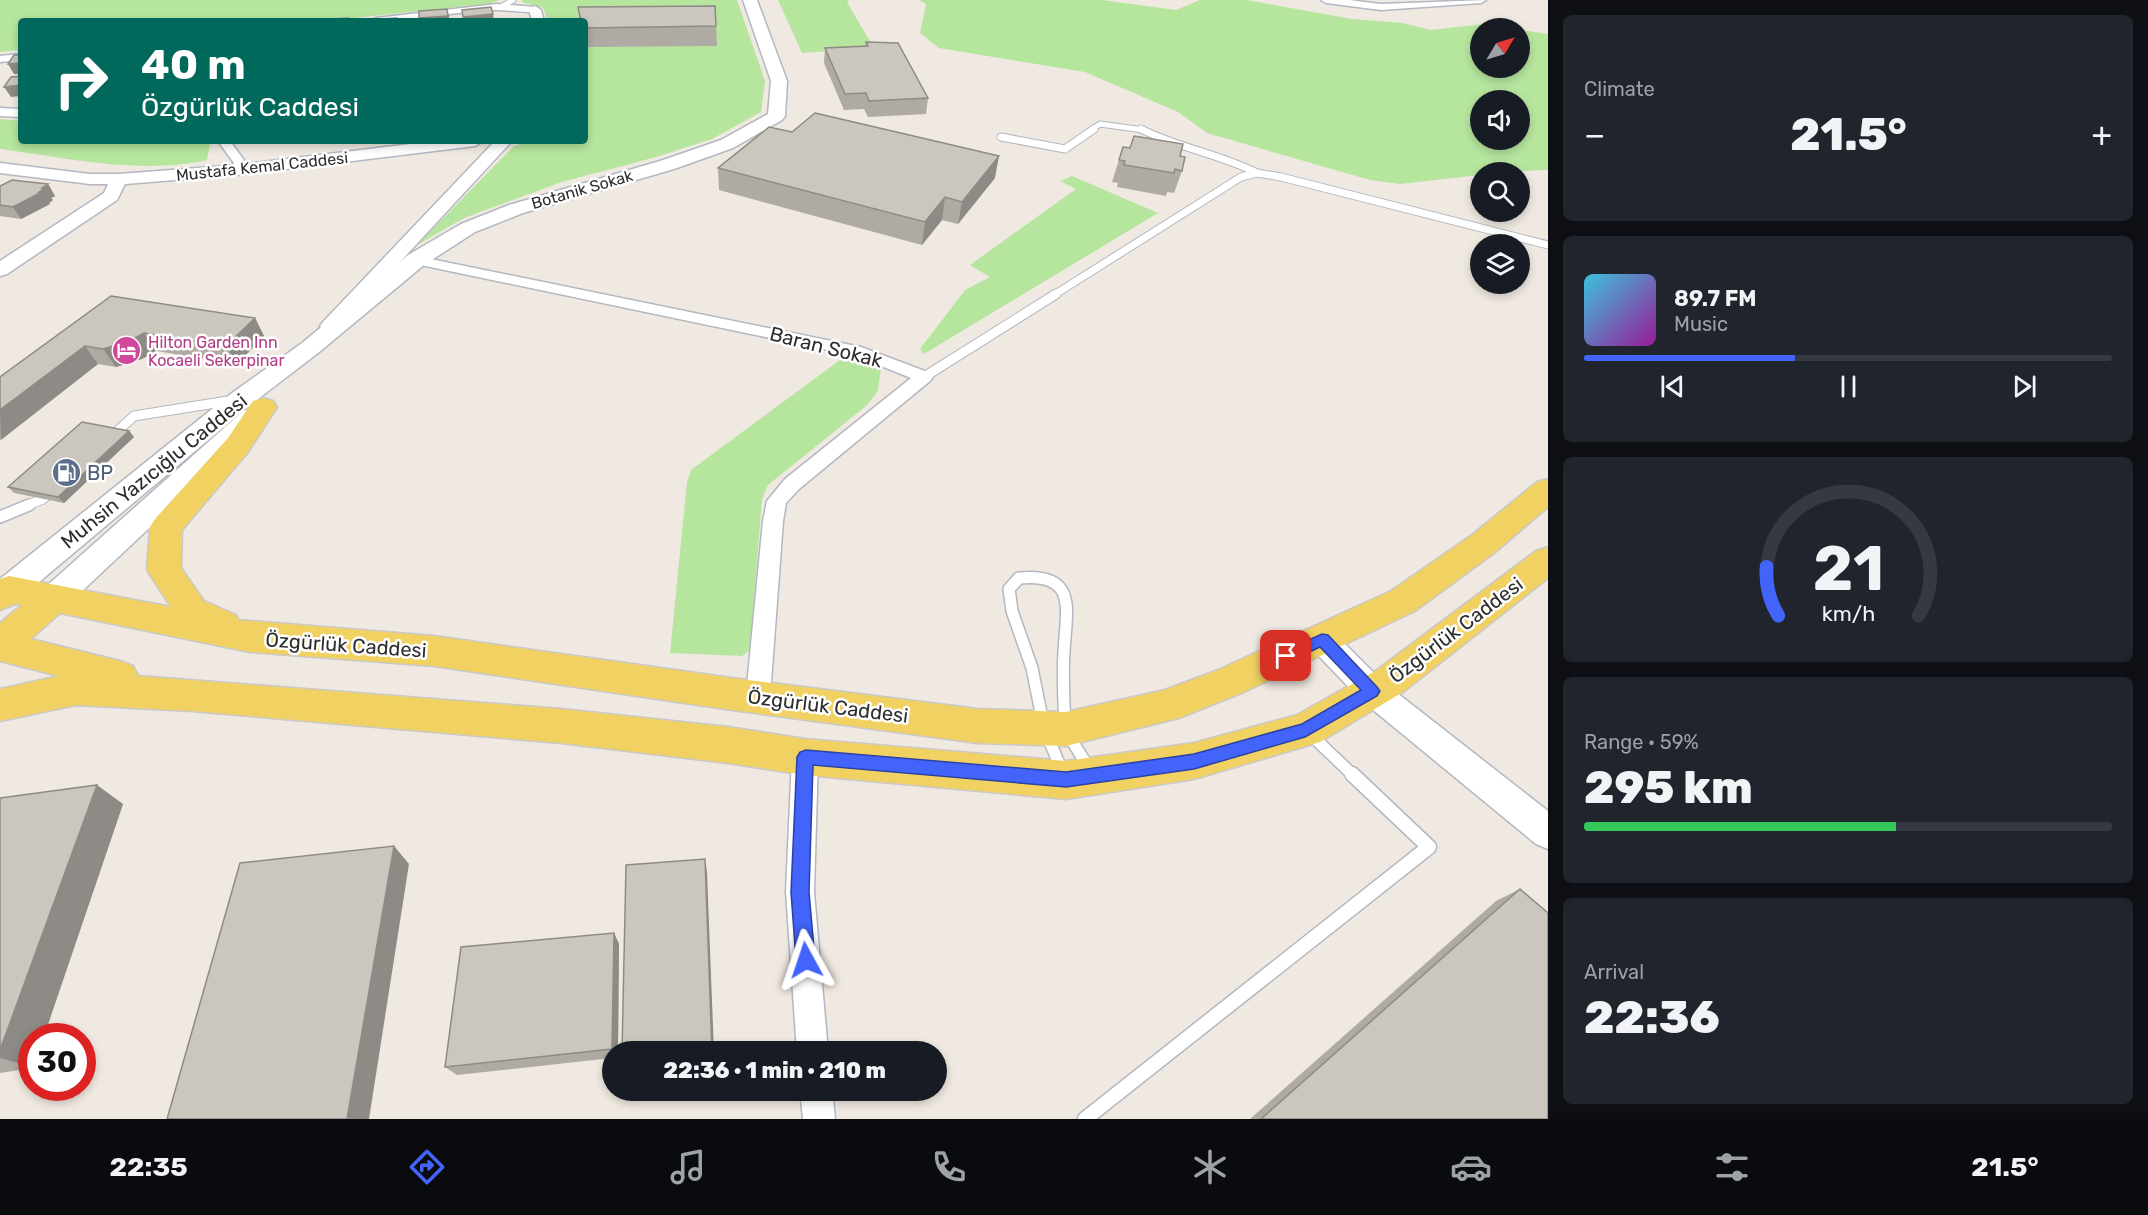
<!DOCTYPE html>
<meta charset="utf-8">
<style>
:root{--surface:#171b24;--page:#20242c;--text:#f1f3f6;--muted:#9ea1a6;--line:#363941;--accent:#4264fb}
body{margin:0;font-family:Rubik,sans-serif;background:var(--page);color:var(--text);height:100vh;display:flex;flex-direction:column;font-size:22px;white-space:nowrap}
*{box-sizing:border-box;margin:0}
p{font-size:20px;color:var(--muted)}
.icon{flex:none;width:33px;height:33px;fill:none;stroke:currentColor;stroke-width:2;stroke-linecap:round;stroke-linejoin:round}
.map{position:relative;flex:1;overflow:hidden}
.details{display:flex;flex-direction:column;gap:15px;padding:15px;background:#0d0f14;width:600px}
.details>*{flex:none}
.guide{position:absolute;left:18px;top:18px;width:570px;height:126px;border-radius:6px;box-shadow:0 3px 9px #0003;background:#00695c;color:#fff;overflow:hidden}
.needle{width:39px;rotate:52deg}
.tools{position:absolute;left:1470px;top:18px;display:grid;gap:12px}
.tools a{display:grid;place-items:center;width:60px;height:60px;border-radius:50%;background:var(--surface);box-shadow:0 3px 9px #0003;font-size:30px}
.speed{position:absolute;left:18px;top:1023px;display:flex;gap:12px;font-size:30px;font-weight:700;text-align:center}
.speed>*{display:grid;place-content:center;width:78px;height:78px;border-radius:50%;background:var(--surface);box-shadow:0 3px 9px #0003;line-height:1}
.speed .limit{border:9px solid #d22;background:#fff;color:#111}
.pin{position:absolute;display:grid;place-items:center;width:51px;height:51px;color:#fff;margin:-26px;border-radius:12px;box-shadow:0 3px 9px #0006}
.me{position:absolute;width:66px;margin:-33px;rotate:355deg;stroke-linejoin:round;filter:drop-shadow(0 0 4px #0008)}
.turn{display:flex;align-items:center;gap:21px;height:126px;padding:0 24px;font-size:27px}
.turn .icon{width:78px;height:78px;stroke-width:2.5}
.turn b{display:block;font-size:42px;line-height:51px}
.big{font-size:45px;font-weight:800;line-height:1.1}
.details .widget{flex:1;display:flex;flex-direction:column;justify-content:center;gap:9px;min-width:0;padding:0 21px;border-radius:9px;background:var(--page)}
.details .dial{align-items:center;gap:0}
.dial svg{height:156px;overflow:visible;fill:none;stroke:var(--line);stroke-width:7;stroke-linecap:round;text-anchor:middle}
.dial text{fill:var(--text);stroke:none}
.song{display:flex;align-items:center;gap:18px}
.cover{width:72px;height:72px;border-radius:9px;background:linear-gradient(135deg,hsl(190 70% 55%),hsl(300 70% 35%))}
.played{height:6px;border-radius:3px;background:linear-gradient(90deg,var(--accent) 40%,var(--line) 40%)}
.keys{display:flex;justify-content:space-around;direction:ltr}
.heat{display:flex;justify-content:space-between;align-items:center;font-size:33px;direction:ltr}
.charge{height:9px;border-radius:4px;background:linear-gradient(90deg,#34c759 59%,var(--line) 0)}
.trip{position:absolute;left:602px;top:1041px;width:345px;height:60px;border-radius:30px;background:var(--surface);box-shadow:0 3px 9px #0003;font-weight:800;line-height:60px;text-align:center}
.tabs{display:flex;height:96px;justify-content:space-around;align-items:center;background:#090b0e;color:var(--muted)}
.tabs .icon{width:42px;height:42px}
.tabs .active{color:var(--accent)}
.tabs b{font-size:27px;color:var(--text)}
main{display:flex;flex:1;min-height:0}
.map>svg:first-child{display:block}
</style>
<main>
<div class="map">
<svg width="1548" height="1119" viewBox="0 0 1548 1119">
<rect width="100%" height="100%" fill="#efe9e1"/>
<g fill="#b6e59e" fill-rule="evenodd">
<polygon points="0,0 499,0 490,4 323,21 21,21 21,50 0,52"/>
<polygon points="522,0 737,0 765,81 761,112 712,139 656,157 562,182 464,218 417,245 514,146 530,141 585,141 585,21 548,21 543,8 522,2"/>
<polygon points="778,0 849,0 847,2 874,48 802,53"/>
<path d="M 919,0 L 1102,0 L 1176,10 L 1200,0 L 1247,0 L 1352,19 L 1402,23 L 1430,30 L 1485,24 L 1514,28 L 1480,28 L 1480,68 L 1520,68 L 1520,30 L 1548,34 L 1548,170 L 1480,172 L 1480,175 L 1400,184 L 1370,180 L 1207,133 L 1178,112 L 1085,72 L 939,48 L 920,33 L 926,4 ZM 1480,100 L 1520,100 L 1520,140 L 1480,140 Z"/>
<path d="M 0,119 L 21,121 L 21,141 L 208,141 L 210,145 L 207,160 C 141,175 67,158 0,149 Z"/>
<polygon points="1072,176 1158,213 924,354 920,349 965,290 990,277 970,265 1076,189 1060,181"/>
<polygon points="844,357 881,368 878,391 866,406 768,485 762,499 750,650 742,656 670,653 687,482 691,470"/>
</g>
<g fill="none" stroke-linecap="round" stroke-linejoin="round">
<defs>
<g id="service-far4">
<polyline points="501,7 513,0"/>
<polyline points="1091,130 1100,124 1144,130"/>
</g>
<g id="service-far3">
<path d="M 1141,129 C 1178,148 1220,154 1257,173"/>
<polyline points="1001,137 1065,149 1094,129"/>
<polyline points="1054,295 1241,177 1257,173 1281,177 1548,245"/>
</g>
<g id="service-far2">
<polyline points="924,377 1056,294"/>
<polyline points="110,438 134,416 234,400"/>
<polyline points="26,506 43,499 52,491"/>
</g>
<g id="service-far1">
<polyline points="0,517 29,505"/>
<polyline points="1310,734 1354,776"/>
<path d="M 1063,773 L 1044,728 L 1032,668 L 1012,611 L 1009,589 L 1019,578 C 1079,572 1066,611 1064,652 C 1063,665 1063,720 1067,730 C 1072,744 1083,757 1090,770"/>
</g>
<polyline id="service" points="1085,1119 1429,847 1352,774"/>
<g id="minor">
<polygon points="1321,0 1349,0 1381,4 1486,0 1481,3 1381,10 1326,3"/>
<path d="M 497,4 L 535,7 L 540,10 C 533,15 505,9 494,10 C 452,12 412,21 371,21 L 376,18 Z"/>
<polygon points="21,54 21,60 0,62 0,56"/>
<polygon points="0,108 21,109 21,117 0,116"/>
<polygon points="218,141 230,141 246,163 242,173 232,173 230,170 234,163"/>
<polygon points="416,256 861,347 930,373 933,377 930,381 799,489 786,503 783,521 770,696 766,703 758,706 750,703 746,696 763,521 767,501 785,479 911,378 856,356 411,263 409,260 411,257"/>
<polygon points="805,746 814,749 818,757 814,892 828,1052 797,1052 786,892 792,757 796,749"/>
<polygon points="800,1090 832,1090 835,1119 803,1119"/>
</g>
<g id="tertiary">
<polygon points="535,6 541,10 544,21 532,21 529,10"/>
<polygon points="435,141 483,141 475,146 237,175 125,184 117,200 7,274 0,276 0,261 104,193 108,184 90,184 0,173 0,163 90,174 119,174 237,165"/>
<polygon points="495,141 512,141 337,330 330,332 323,330 320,326 323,322"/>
<polygon points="1322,628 1332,631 1383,682 1548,811 1548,849 1536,844 1361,700 1312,649 1307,640 1312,631"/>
</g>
<g id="secondary">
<polygon points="743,0 757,0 787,81 785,116 782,120 733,148 674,169 523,213 475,232 424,265 318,353 250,405 20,598 9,601 0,598 0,579 232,393 302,343 408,255 461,224 509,205 660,161 721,140 768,114 771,81"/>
<polygon points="252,408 261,411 265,417 261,423 63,609 52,612 41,609 36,600 41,591 243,411"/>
</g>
<polygon id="primary" points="263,398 273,401 277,407 248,452 182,530 181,568 204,601 236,615 239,620 434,636 732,678 978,709 1066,712 1165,690 1218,670 1391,591 1472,535 1537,482 1548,479 1548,507 1494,553 1415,611 1244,692 1179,718 1066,746 978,743 732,710 434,666 250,652 60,613 31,639 120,661 133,666 138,676 561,709 728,727 805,739 1066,761 1194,743 1297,715 1377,670 1536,551 1548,547 1548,578 1403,692 1320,742 1194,779 1066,799 805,775 728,763 561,743 192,711 76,705 0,721 0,689 59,676 0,661 0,623 22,605 15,604 0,610 0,579 9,576 171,607 147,570 150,527 155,519 228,438 253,401"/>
</defs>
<use href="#service-far4" stroke="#b4b7c1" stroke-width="7"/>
<use href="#service-far3" stroke="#b4b7c1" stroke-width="9"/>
<use href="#service-far2" stroke="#b4b7c1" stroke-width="11"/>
<use href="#service-far1" stroke="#b4b7c1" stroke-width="14"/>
<use href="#service" stroke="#b4b7c1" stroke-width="17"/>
<use href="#minor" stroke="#b4b7c1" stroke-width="3"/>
<use href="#tertiary" stroke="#b4b7c1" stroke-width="3"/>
<use href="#secondary" stroke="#b4b7c1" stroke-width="3"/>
<use href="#primary" stroke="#c9c9c9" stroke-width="3"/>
<use href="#service-far4" stroke="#fff" stroke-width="5"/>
<use href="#service-far3" stroke="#fff" stroke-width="7"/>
<use href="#service-far2" stroke="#fff" stroke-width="9"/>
<use href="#service-far1" stroke="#fff" stroke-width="11"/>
<use href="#service" stroke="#fff" stroke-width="14"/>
<use href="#minor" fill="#fff" fill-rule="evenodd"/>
<use href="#tertiary" fill="#fff" fill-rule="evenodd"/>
<use href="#secondary" fill="#fff" fill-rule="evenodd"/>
<use href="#primary" fill="#f2d163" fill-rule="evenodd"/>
</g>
<g fill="#afaba4">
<polygon points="715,6 717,46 586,47 585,21 580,21 578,7"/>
<polygon points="866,42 928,98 926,114 868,117 864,109 844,110 824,63 825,48 865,46"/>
<polygon points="1123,147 1180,156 1182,171 1174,193 1167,192 1166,196 1117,187 1118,183 1112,182"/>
<polygon points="718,168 995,178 958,224 942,220 922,245 719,190"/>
<polygon points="48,184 55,196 51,198 53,200 49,203 50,204 21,219 0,216 0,186"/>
<polygon points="111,296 255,318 264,336 237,364 156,351 142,359 116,367 98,364 0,440 0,377"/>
<polygon points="129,431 134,437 64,503 14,493 8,487"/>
<polygon points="0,798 123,804 44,1036 32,1036 32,1068 0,1073"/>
<polygon points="1520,889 1548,1119 1250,1119 1496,901"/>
<polygon points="614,933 619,944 618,1052 612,1052 612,1058 457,1075 445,1067"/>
</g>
<g fill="#8e8b86">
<polygon points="447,9 450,21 420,21 419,18"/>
<polygon points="493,14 494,21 464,21 463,17"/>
<polygon points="21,63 21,74 14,74 8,64"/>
<polygon points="21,85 21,96 11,97 4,87"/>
<polygon points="999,156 995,178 958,224 962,202"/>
<polygon points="48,184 55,196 51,198 53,200 49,203 50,204 21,219 13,207"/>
<polygon points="945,197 942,220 922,245 925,222"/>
<polygon points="255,318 264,336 237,364 226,346"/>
<polygon points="144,333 156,351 142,359 116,367 103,349"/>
<polygon points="85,346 98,364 1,440 0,410"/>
<polygon points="129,431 134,437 64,503 58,497"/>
<polygon points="97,785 123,804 44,1036 32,1036 32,1067 0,1058 0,1050"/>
<polygon points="394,846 409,864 369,1119 347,1119"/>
<polygon points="705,859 707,872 714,1052 712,1052"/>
<polygon points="614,933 619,944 618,1052 613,1052 612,1049"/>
</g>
<g fill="#cbc7bf" stroke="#8e8b86" stroke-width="1.5">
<polygon points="715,6 716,26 585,28 585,21 581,21 578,7"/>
<polygon points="491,7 493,14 463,17 462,10"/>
<polygon points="447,9 448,16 419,18 419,11"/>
<polygon points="348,18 347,21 318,21 318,20"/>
<polygon points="397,18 397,21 368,21 368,20"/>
<polygon points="866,42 898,43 928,98 869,101 866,93 845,94 825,48 868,46"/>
<polygon points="14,55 21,55 21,63 8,64"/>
<polygon points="21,76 21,85 4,87 11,77"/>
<polygon points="815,113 999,156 962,202 945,197 925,222 718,168 769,127 792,132"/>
<polygon points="1134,136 1183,144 1180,156 1185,157 1182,171 1175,169 1174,173 1124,165 1125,161 1119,160 1123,147 1130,148"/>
<polygon points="12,180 48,184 42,188 45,188 39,192 42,192 13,207 0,205 0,186"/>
<polygon points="111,296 255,318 226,346 144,333 130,341 103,349 85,346 0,410 0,377"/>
<polygon points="82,422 129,431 58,497 8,487"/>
<polygon points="97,785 0,1050 0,798"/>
<polygon points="394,846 347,1119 167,1119 240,863"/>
<polygon points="705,859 712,1052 622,1052 626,865"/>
<polygon points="1520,889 1548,913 1548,1119 1261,1119"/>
<polygon points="614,933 612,1049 445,1067 461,947"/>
</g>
<polygon fill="#4264fb" stroke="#2b41a3" stroke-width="1.5" points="1322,634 1328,635 1377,687 1380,691 1377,696 1305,737 1194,769 1066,787 813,765 809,892 815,960 812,967 806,970 799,967 796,960 791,892 797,757 800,752 806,750 1066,772 1194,754 1302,724 1361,690 1320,647 1286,663 1281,661 1278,656 1281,652"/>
<defs>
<symbol id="hotel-disc" viewBox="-11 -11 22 22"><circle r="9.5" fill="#d1479c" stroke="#fff"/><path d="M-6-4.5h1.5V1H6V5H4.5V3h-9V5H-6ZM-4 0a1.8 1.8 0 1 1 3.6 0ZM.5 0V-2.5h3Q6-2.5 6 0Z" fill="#fff"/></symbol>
<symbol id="fuel-disc" viewBox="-11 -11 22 22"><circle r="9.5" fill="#5c6f8a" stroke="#fff"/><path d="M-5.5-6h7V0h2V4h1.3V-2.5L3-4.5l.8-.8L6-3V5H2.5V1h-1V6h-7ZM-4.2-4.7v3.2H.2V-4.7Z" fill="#fff"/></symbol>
</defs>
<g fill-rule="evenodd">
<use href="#hotel-disc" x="110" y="334" width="33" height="33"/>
<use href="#fuel-disc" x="50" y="456" width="33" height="33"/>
</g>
<g text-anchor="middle" stroke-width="5" stroke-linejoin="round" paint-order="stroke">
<g font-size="16" fill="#2e2e2e" stroke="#fff">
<text transform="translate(262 166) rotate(-6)" y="6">Mustafa Kemal Caddesi</text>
<text transform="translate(582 189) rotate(-16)" y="6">Botanik Sokak</text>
</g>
<g font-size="16" fill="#b23c85" stroke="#fff" text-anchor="start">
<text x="148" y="348">Hilton Garden Inn<tspan x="148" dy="18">Kocaeli Sekerpinar</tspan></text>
</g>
<g font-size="20" fill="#2e2e2e" stroke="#fff">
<text transform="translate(826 347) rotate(14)" y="7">Baran Sokak</text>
<text transform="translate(154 471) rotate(-39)" y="7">Muhsin Yazıcığlu Caddesi</text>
<text transform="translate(1456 630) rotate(-37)" y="7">Özgürlük Caddesi</text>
<text transform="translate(346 645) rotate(4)" y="7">Özgürlük Caddesi</text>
<text transform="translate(828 706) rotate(7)" y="7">Özgürlük Caddesi</text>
</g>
<g font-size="20" fill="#4e5e75" stroke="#fff" text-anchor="start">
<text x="87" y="480">BP</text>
</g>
</g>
</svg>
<div class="tools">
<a><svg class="needle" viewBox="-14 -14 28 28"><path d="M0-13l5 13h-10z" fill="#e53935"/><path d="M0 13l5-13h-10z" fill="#9ea1a6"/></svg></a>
<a><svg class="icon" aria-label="sound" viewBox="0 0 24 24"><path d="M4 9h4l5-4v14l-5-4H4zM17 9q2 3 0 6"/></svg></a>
<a><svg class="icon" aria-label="search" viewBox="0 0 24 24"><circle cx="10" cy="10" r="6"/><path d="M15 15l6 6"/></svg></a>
<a><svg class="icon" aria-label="layers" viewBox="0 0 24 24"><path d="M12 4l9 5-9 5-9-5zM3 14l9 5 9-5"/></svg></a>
</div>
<div class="speed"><div class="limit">30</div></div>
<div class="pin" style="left:1286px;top:656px;background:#d93025"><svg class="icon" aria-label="arrive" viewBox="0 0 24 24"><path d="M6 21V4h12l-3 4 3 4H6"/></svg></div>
<svg class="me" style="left:806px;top:960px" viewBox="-20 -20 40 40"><path d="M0-17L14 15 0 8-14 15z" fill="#4264fb" stroke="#fff" stroke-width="4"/></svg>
<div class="trip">22:36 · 1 min · 210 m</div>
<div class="guide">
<div class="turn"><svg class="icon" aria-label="right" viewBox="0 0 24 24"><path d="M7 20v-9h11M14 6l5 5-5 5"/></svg><div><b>40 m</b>Özgürlük Caddesi</div></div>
</div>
</div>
<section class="details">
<div class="widget"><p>Climate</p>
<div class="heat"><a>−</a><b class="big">21.5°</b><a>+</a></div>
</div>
<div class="widget">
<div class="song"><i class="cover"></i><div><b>89.7 FM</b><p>Music</p></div></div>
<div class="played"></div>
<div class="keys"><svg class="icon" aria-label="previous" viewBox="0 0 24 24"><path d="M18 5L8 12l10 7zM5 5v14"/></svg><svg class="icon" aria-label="pause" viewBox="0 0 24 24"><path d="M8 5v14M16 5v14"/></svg><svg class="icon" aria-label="next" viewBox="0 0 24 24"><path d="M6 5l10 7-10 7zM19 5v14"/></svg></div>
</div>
<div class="widget dial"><svg viewBox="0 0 100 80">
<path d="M14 69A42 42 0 1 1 86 69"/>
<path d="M14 69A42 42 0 0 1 8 44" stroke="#4264fb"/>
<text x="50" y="56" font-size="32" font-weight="700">21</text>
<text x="50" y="72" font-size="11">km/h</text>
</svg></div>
<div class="widget"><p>Range · 59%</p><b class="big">295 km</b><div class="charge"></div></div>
<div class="widget"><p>Arrival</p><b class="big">22:36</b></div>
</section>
</main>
<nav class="tabs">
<b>22:35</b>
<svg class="icon active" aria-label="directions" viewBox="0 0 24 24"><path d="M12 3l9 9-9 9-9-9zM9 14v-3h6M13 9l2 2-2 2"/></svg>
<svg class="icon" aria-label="music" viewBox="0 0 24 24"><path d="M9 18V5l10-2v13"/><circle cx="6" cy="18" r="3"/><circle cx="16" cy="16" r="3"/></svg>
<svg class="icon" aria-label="phone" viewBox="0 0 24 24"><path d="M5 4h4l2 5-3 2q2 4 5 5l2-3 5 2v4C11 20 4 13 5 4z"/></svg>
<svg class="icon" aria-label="climate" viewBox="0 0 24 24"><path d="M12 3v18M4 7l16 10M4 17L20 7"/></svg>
<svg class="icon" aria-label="car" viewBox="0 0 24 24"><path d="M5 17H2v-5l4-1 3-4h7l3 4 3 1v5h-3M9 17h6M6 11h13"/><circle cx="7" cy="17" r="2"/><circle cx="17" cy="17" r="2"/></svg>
<svg class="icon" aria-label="filters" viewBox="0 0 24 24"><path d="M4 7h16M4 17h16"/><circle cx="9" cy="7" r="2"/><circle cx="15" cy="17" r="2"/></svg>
<b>21.5°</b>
</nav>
